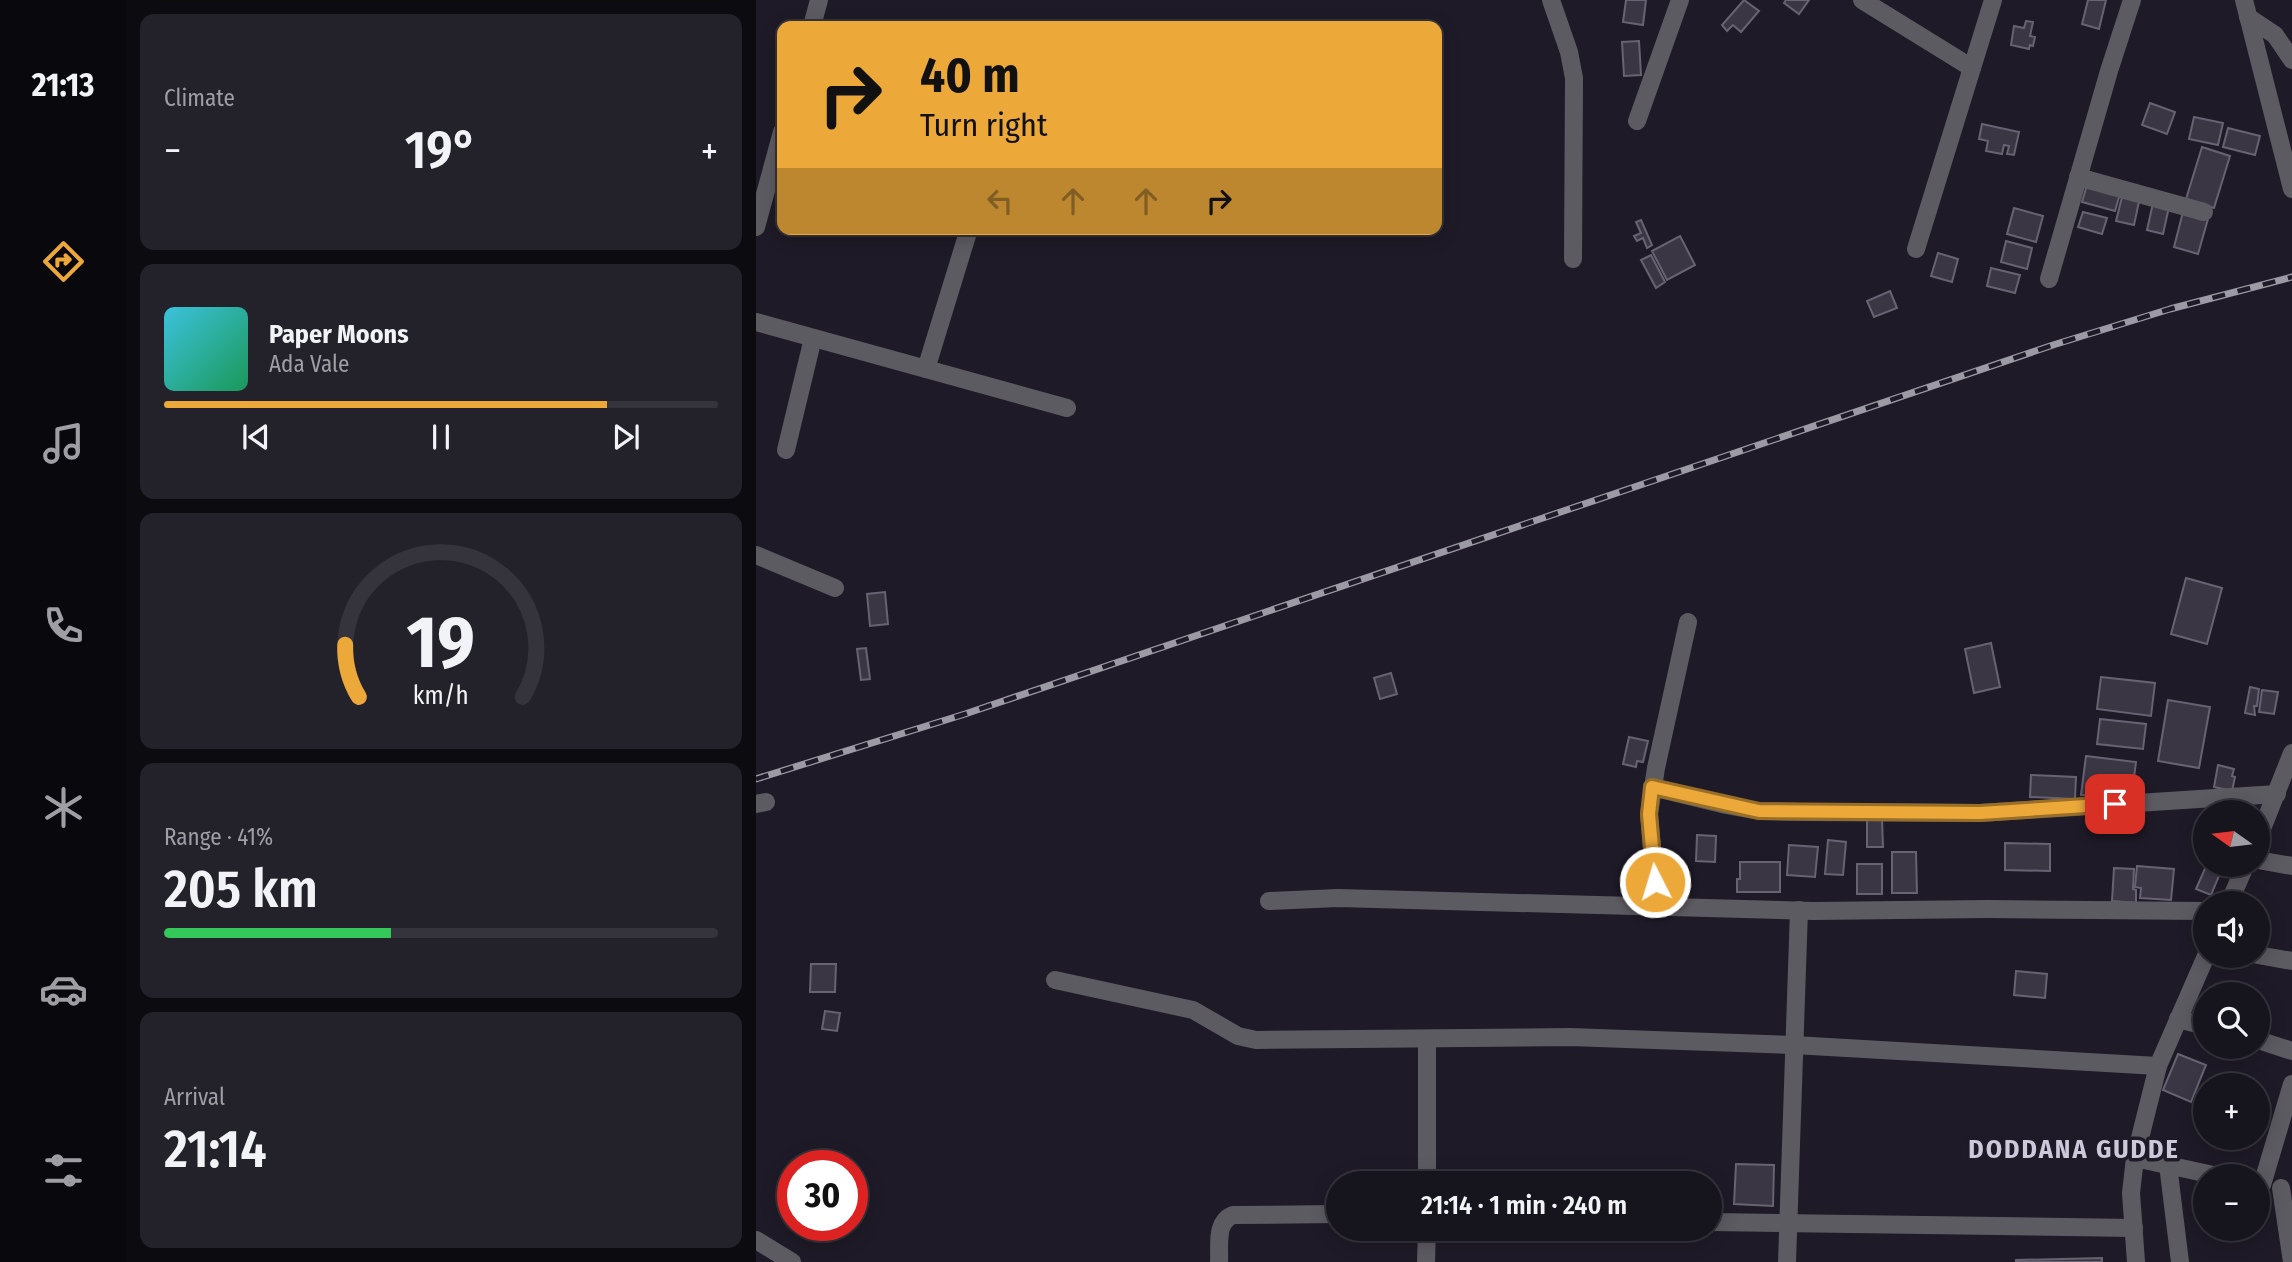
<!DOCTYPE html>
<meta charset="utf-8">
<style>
:root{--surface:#16141d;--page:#23212a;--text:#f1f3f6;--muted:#9e9ea4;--line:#35333b;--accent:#eca93a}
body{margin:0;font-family:"Fira Sans Condensed",sans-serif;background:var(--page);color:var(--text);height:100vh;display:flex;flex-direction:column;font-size:26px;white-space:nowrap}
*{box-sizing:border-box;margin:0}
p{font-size:23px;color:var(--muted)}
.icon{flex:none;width:38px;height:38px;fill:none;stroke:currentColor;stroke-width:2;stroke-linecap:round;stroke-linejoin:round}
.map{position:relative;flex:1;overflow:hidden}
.drawer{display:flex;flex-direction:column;gap:14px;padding:14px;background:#0c0b10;width:630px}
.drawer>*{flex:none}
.hud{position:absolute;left:21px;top:21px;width:665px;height:214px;border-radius:14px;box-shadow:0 4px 18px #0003,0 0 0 2px var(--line);background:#eca93a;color:#111;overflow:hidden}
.needle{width:46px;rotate:284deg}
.controls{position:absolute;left:1437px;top:800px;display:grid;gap:14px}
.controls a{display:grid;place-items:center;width:77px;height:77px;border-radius:50%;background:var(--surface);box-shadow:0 4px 18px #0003,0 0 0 2px var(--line);font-size:35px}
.speed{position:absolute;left:21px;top:1150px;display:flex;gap:14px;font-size:35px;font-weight:700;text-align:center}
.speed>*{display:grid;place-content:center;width:91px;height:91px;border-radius:50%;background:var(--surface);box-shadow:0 4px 18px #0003,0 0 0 2px var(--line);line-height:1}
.speed .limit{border:10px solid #d22;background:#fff;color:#111}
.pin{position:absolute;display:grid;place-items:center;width:60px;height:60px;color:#fff;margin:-30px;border-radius:14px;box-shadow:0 4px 10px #0006}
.me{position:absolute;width:77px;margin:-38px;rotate:355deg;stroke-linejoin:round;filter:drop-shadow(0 0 5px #0008)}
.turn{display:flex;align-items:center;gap:24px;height:147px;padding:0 28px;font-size:32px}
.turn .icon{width:91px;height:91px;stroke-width:2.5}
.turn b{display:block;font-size:49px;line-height:60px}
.lanes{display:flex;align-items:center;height:66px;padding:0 28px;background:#0003;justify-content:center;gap:35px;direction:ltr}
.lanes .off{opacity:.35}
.big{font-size:52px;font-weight:600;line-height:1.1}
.drawer .tile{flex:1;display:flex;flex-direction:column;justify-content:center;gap:10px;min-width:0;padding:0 24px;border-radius:14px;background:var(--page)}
.drawer .dial{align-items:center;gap:0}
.dial svg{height:182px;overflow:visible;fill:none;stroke:var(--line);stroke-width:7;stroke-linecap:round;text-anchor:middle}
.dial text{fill:var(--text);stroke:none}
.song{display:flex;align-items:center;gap:21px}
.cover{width:84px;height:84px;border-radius:10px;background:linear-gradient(135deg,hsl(190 70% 55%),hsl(150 70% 35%))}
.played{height:7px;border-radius:4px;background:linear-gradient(90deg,var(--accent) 80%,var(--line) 80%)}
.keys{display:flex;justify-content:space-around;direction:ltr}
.heat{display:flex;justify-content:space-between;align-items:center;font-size:38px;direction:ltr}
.charge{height:10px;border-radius:5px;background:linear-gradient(90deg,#34c759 41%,var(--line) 0)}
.trip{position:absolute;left:570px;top:1171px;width:396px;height:70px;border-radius:35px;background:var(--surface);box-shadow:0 4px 18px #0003,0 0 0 2px var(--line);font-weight:600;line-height:70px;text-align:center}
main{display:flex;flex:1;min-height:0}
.dock{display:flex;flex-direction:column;width:126px;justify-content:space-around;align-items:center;background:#09080c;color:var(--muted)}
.dock .icon{width:49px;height:49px}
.dock .selected{color:var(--accent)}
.dock b{font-size:32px;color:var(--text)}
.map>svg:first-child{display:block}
</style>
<main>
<nav class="dock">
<b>21:13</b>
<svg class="icon selected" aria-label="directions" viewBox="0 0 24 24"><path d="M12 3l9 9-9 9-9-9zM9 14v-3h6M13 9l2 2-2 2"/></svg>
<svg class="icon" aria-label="music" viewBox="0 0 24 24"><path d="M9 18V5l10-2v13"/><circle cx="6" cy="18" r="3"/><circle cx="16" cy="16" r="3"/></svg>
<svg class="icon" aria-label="phone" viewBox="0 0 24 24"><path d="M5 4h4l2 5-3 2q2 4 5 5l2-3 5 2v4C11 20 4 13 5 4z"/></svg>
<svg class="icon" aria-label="climate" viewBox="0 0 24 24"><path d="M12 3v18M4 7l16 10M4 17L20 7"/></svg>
<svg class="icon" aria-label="car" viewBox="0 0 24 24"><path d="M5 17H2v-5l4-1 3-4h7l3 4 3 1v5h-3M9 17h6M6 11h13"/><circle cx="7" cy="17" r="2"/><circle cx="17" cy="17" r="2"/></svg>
<svg class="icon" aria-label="filters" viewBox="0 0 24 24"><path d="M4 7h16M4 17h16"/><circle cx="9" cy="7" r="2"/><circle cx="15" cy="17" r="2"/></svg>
</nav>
<section class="drawer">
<div class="tile"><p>Climate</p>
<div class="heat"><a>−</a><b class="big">19°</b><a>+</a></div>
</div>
<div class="tile">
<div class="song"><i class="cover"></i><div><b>Paper Moons</b><p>Ada Vale</p></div></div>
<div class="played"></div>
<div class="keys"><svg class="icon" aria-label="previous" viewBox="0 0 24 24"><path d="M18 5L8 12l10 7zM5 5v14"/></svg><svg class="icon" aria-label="pause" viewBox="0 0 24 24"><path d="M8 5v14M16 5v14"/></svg><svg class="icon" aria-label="next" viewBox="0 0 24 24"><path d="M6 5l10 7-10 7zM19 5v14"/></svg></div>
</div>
<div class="tile dial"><svg viewBox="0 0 100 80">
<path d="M14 69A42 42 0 1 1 86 69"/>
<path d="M14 69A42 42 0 0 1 8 46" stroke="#eca93a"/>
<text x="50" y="56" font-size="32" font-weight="700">19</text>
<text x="50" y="72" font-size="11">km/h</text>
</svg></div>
<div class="tile"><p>Range · 41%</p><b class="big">205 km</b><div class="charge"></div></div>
<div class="tile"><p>Arrival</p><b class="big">21:14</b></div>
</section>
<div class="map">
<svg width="1536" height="1262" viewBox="0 0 1536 1262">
<rect width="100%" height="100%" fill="#1e1a27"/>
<g fill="#3a3644" stroke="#676373" stroke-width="2">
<polygon points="870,0 890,0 887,25 867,22"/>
<polygon points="988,0 1003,11 985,32 977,25 971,31 966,25"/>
<polygon points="1030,0 1053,0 1043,14 1028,3"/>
<polygon points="1332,0 1350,0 1343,29 1326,24"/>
<polygon points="1270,21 1277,22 1274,36 1279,37 1277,46 1274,45 1273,49 1255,45 1258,26 1268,28"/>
<polygon points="883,41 885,75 868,76 866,42"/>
<polygon points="1394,103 1419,112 1411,134 1386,125"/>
<polygon points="1438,117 1467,123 1462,145 1433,139"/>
<polygon points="1226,124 1263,132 1258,155 1251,154 1253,146 1248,145 1246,154 1230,151 1232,141 1223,139"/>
<polygon points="1472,128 1504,136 1499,155 1467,147"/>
<polygon points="1446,147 1474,156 1458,208 1430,199"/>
<polygon points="1331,185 1364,194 1359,211 1326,202"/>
<polygon points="1367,193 1384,197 1378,225 1360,221"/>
<polygon points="1397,203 1413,207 1407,234 1391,230"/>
<polygon points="1258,208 1287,216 1280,242 1251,234"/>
<polygon points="1327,212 1351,218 1346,234 1322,227"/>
<polygon points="1427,212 1452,219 1442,254 1418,247"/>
<polygon points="885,220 896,245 891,248 887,238 881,241 878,236 885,233 880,222"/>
<polygon points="924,236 939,265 911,280 896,251"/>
<polygon points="1250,241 1276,248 1271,269 1245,262"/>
<polygon points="1182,253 1202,259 1196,282 1175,276"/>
<polygon points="895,255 909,282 900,288 885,260"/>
<polygon points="1235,268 1264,275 1259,293 1231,286"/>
<polygon points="1134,291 1141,308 1118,317 1111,301"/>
<polygon points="1430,578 1466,588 1451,644 1415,634"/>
<polygon points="129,592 132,624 114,626 111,594"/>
<polygon points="1235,643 1244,687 1218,693 1209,649"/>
<polygon points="110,648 114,679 105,680 101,649"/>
<polygon points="635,673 641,694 624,699 618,678"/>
<polygon points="1345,677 1399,683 1395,716 1341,709"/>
<polygon points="1494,687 1503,689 1501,706 1498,706 1499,715 1489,713"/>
<polygon points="1506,690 1522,692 1518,714 1503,712"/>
<polygon points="1412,700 1454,707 1443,768 1402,761"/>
<polygon points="1344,719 1390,724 1387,749 1341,744"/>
<polygon points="873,737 892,741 887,762 881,761 880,767 867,764"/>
<polygon points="1330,756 1380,762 1375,801 1325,795"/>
<polygon points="1462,765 1478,769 1476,776 1479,777 1476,791 1458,787"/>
<polygon points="1275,775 1320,777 1319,799 1274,797"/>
<polygon points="1111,819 1126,819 1127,847 1111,847"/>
<polygon points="941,835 960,836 959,862 940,861"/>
<polygon points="1072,840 1090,842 1087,875 1069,874"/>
<polygon points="1249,843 1294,844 1294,871 1249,870"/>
<polygon points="1033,845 1062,847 1059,877 1031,875"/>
<polygon points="1136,852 1160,852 1161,893 1136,893"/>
<polygon points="984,862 1024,862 1024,892 981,892 981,879 984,879"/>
<rect x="1101" y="864" width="25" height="30"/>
<polygon points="1451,864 1468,864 1455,895 1440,889"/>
<polygon points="1381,866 1418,869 1415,900 1384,898 1385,888 1379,887"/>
<polygon points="1358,868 1378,869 1377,889 1380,890 1380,903 1356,901"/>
<polygon points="55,964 80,964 79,992 54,992"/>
<polygon points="1260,971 1291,974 1289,998 1258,995"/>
<polygon points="69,1011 84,1013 81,1031 66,1029"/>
<polygon points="1422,1054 1450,1065 1435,1102 1407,1090"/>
<polygon points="980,1164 1018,1165 1017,1206 978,1204"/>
<polygon points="1346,1258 1346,1262 1260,1262 1260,1260"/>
</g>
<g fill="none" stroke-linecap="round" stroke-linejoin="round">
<g stroke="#5d5b62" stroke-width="18">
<polyline points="795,0 813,52 818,78 817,259"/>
<polyline points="1106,0 1216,68"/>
<polyline points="1488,0 1536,189"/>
<polyline points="1492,17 1519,35 1536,60"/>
<polyline points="56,26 63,0"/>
<polyline points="881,121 924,0"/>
<polyline points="1322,177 1448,212"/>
<polyline points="0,227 26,132"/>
<polyline points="1160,249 1237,0"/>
<polyline points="1293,279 1353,71 1376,0"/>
<polyline points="0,322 311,408"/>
<polyline points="170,369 213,229"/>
<polyline points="30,450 57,338"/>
<polyline points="0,555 79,588"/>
<polyline points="896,787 970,805 1003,811 1042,812 1224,813 1521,794"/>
<polyline points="0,804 10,802"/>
<polyline points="1502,839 1536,753"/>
<polyline points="1502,860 1536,866"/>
<polyline points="513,901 582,898 1057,911 1232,909 1449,911"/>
<polyline points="1473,903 1490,864"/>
<polyline points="901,905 893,814 900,768 932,622"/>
<polyline points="1502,955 1536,961"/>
<polyline points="299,980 437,1010 482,1036 500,1040 814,1037 1038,1045 1402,1066"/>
<polyline points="1422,1019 1449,1026"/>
<polyline points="671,1039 671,1183"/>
<polyline points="1502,1040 1536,1051"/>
<polyline points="1379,1158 1462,1176"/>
<polyline points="1412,1165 1424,1262"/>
<polyline points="1506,1185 1536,1084"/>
<polyline points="1525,1188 1536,1262"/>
<polyline points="954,1222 1378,1228"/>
<polyline points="0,1240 36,1262"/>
<path d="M 463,1262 C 464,1245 459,1222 477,1215 L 583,1214"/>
<polyline points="670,1262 671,1228"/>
<polyline points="1031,1262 1043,910"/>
<polyline points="1380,1262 1375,1193 1379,1158 1402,1066 1450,956"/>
</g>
<defs>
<polyline id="rail" points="0,779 209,714 1297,345 1414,309 1536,277"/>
</defs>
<use href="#rail" stroke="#9c9aa4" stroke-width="7"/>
<use href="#rail" stroke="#1e1a27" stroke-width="4.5" stroke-dasharray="13" stroke-linecap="butt"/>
</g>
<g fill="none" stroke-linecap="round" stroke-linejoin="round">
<defs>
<polyline id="route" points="899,882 893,814 896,787 1003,811 1224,813 1359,804"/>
</defs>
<use href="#route" stroke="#996e26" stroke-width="18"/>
<use href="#route" stroke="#eca93a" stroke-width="12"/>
</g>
<g text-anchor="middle" stroke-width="7" stroke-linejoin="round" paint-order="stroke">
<g font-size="26" font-weight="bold" letter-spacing="2" fill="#cdc8da" stroke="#1e1a27">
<text x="1318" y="1158">DODDANA GUDDE</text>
</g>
</g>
</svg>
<div class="controls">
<a><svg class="needle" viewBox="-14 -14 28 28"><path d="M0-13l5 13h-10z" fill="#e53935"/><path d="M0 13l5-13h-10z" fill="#9e9ea4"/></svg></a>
<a><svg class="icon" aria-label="sound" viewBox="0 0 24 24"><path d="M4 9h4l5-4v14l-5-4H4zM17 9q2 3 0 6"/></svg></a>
<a><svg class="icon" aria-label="search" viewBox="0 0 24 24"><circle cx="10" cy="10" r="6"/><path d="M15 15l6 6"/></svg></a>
<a>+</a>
<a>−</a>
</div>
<div class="speed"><div class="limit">30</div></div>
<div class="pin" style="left:1359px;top:804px;background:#d93025"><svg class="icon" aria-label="arrive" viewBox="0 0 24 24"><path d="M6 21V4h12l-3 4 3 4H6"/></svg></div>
<svg class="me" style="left:899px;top:882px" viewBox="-20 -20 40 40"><circle r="17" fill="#eca93a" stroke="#fff" stroke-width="3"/><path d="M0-11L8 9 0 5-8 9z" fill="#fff"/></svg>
<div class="trip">21:14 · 1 min · 240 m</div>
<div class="hud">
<div class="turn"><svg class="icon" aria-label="right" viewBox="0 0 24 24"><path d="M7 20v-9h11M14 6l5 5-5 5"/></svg><div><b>40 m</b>Turn right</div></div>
<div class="lanes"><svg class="icon off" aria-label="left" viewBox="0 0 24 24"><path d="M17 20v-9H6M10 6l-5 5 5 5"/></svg><svg class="icon off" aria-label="ahead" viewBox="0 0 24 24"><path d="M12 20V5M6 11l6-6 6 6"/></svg><svg class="icon off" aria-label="ahead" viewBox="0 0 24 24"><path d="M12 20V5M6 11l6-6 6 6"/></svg><svg class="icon" aria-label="right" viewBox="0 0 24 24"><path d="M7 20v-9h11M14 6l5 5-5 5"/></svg></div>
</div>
</div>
</main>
